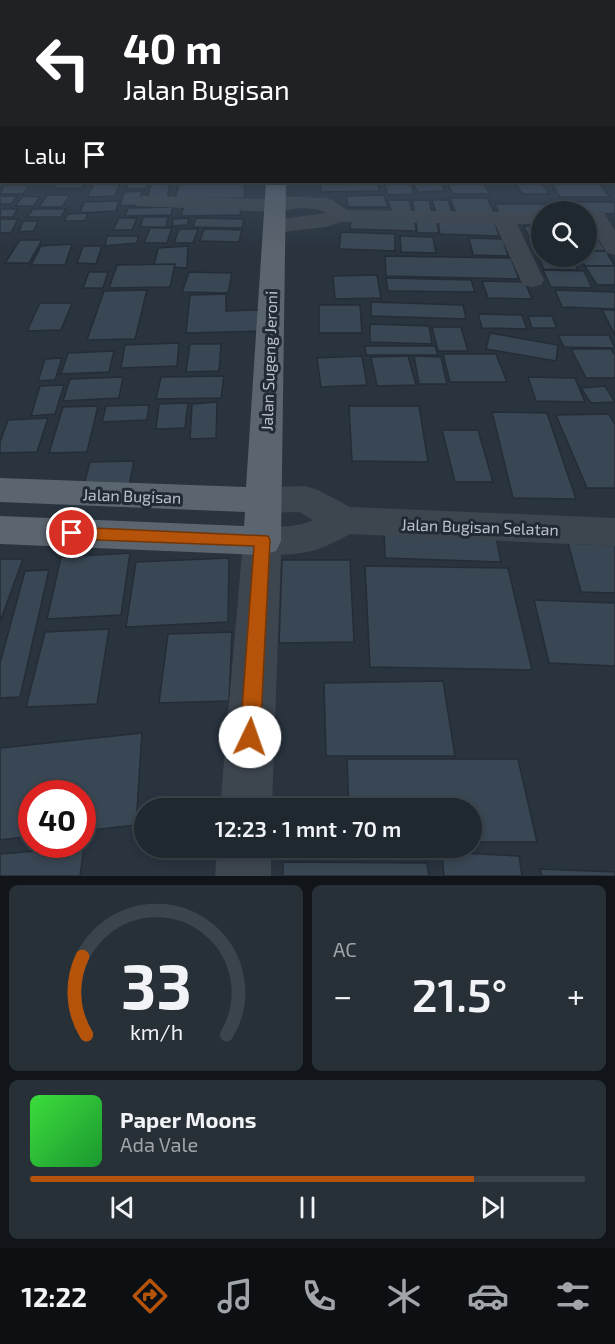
<!DOCTYPE html>
<html lang="id">
<meta charset="utf-8">
<style>
:root{--surface:#1f272f;--page:#272f37;--text:#f1f3f6;--muted:#a1a5aa;--line:#3c444b;--accent:#b45309}
body{margin:0;font-family:"Exo 2",sans-serif;background:var(--page);color:var(--text);height:100vh;display:flex;flex-direction:column;font-size:22px;white-space:nowrap}
*{box-sizing:border-box;margin:0}
p{font-size:20px;color:var(--muted)}
.icon{flex:none;width:33px;height:33px;fill:none;stroke:currentColor;stroke-width:2;stroke-linecap:round;stroke-linejoin:round}
.map{position:relative;height:876px;overflow:hidden}
.panel{display:flex;flex-direction:column;gap:9px;padding:9px;background:#11151a;flex:1}
.panel>*{flex:none}
.banner{position:absolute;left:0px;top:0px;width:615px;height:183px;box-shadow:0 3px 9px #0003,0 0 0 2px var(--line);background:#202124;color:#fff;overflow:hidden}
.controls{position:absolute;left:531px;top:201px;display:grid;gap:12px}
.controls a{display:grid;place-items:center;width:66px;height:66px;border-radius:50%;background:var(--surface);box-shadow:0 3px 9px #0003,0 0 0 2px var(--line);font-size:30px}
.speed{position:absolute;left:18px;top:780px;display:flex;gap:12px;font-size:30px;font-weight:700;text-align:center}
.speed>*{display:grid;place-content:center;width:78px;height:78px;border-radius:50%;background:var(--surface);box-shadow:0 3px 9px #0003,0 0 0 2px var(--line);line-height:1}
.speed .limit{border:9px solid #d22;background:#fff;color:#111}
.pin{position:absolute;display:grid;place-items:center;width:51px;height:51px;color:#fff;margin:-26px;border:3px solid #fff;border-radius:50%;box-shadow:0 2px 6px #0007}
.me{position:absolute;width:66px;margin:-33px;rotate:3deg;stroke-linejoin:round;filter:drop-shadow(0 0 4px #0008)}
.turn{display:flex;align-items:center;gap:21px;height:126px;padding:0 24px;font-size:27px}
.turn .icon{width:78px;height:78px;stroke-width:2.5}
.turn b{display:block;font-size:42px;line-height:51px}
.then{display:flex;align-items:center;height:57px;padding:0 24px;background:#0003;gap:12px;font-size:22px}
.big{font-size:45px;font-weight:600;line-height:1.1}
.panel .widget{flex:1;display:flex;flex-direction:column;justify-content:center;gap:9px;min-width:0;padding:0 21px;border-radius:9px;background:var(--page)}
.panel .dial{align-items:center;gap:0}
.dial svg{height:156px;overflow:visible;fill:none;stroke:var(--line);stroke-width:7;stroke-linecap:round;text-anchor:middle}
.dial text{fill:var(--text);stroke:none}
.song{display:flex;align-items:center;gap:18px}
.cover{width:72px;height:72px;border-radius:9px;background:linear-gradient(135deg,hsl(120 70% 55%),hsl(130 70% 35%))}
.played{height:6px;border-radius:3px;background:linear-gradient(90deg,var(--accent) 80%,var(--line) 80%)}
.keys{display:flex;justify-content:space-around;direction:ltr}
.heat{display:flex;justify-content:space-between;align-items:center;font-size:33px;direction:ltr}
.panel .tiles{flex:1;display:grid;gap:9px;grid-template-columns:1fr 1fr}
.widget:last-child{grid-column:span 2}
.trip{position:absolute;left:134px;top:798px;width:348px;height:60px;border-radius:30px;background:var(--surface);box-shadow:0 3px 9px #0003,0 0 0 2px var(--line);font-weight:600;line-height:60px;text-align:center}
.menu{display:flex;height:96px;justify-content:space-around;align-items:center;background:#0c1013;color:var(--muted)}
.menu .icon{width:42px;height:42px}
.menu .selected{color:var(--accent)}
.menu b{font-size:27px;color:var(--text)}
.map>svg:first-child{display:block}
</style>
<div class="map">
<svg width="615" height="876" viewBox="0 0 615 876">
<rect width="100%" height="100%" fill="#29343f"/>
<g fill="#394653" stroke="#242d37" stroke-width="1.5">
<polygon points="57,182 86,182 82,188 53,188"/>
<polygon points="128,182 148,182 146,189 126,189"/>
<polygon points="320,182 377,182 380,191 321,192"/>
<polygon points="384,182 410,182 414,194 388,195"/>
<polygon points="412,182 440,182 445,191 418,192"/>
<polygon points="447,182 483,182 490,194 453,194"/>
<polygon points="515,182 541,182 549,194 522,194"/>
<polygon points="551,182 598,182 610,197 560,197"/>
<polygon points="94,183 120,183 115,196 87,197"/>
<polygon points="170,183 167,199 147,199 151,184"/>
<polygon points="179,184 245,184 244,198 175,199"/>
<polygon points="4,185 30,185 23,194 0,194"/>
<polygon points="142,191 139,205 120,206 124,192"/>
<polygon points="47,195 70,195 62,207 39,207"/>
<polygon points="384,195 388,207 348,207 346,196"/>
<polygon points="0,196 17,196 11,204 0,204"/>
<polygon points="23,196 40,197 33,206 15,206"/>
<polygon points="450,198 487,198 495,214 456,214"/>
<polygon points="388,200 409,200 413,214 392,214"/>
<polygon points="412,200 429,200 432,213 415,213"/>
<polygon points="432,200 448,200 453,214 436,214"/>
<polygon points="119,201 116,211 80,213 84,202"/>
<polygon points="242,201 240,215 181,216 185,202"/>
<polygon points="564,202 615,202 615,214 570,212"/>
<polygon points="495,204 549,204 554,212 542,212 542,214 499,214"/>
<polygon points="173,207 171,215 125,216 128,208"/>
<polygon points="1,209 17,209 13,217 0,217"/>
<polygon points="33,209 66,209 61,217 27,217"/>
<polygon points="88,213 85,221 64,221 68,214"/>
<polygon points="143,217 168,217 166,227 140,227"/>
<polygon points="119,218 137,218 132,230 113,230"/>
<polygon points="189,218 187,225 172,226 173,219"/>
<polygon points="196,218 244,219 242,228 193,227"/>
<polygon points="416,218 436,219 439,233 417,233"/>
<polygon points="0,219 18,219 11,233 0,233"/>
<polygon points="351,219 415,221 416,231 350,229"/>
<polygon points="438,220 495,222 499,236 440,234"/>
<polygon points="23,221 38,221 34,231 19,232"/>
<polygon points="524,226 542,226 542,239 530,239"/>
<polygon points="150,228 172,228 167,243 144,243"/>
<polygon points="179,229 198,229 193,243 174,243"/>
<polygon points="204,229 242,230 239,242 200,241"/>
<polygon points="341,232 395,234 395,251 339,249"/>
<polygon points="107,236 138,236 137,243 105,246"/>
<polygon points="400,236 433,237 436,253 401,252"/>
<polygon points="586,236 596,236 606,251 586,251"/>
<polygon points="469,238 503,239 508,256 473,255"/>
<polygon points="530,239 542,239 542,252 536,252"/>
<polygon points="20,240 42,240 29,263 5,263"/>
<polygon points="72,244 65,265 31,265 41,246"/>
<polygon points="83,246 102,246 96,264 77,263"/>
<polygon points="188,246 187,268 154,266 158,248"/>
<polygon points="586,251 606,251 615,266 585,266 579,256 586,256"/>
<polygon points="536,252 542,252 542,256 571,256 578,270 544,269"/>
<polygon points="385,256 511,258 519,279 386,276"/>
<polygon points="175,264 170,287 109,288 117,265"/>
<polygon points="585,266 615,266 615,285 597,285"/>
<polygon points="543,270 584,271 592,288 551,287"/>
<polygon points="89,272 108,272 103,288 83,288"/>
<polygon points="189,272 232,273 228,293 182,292"/>
<polygon points="377,275 381,298 335,299 333,276"/>
<polygon points="386,278 471,280 475,292 388,291"/>
<polygon points="482,281 525,282 532,299 488,298"/>
<polygon points="147,290 135,339 87,340 104,291"/>
<polygon points="555,290 615,292 615,309 562,307"/>
<polygon points="226,294 226,311 260,310 261,331 186,333 190,295"/>
<polygon points="371,302 463,305 466,319 371,316"/>
<polygon points="40,303 72,303 61,330 27,331"/>
<polygon points="319,305 360,305 362,333 319,333"/>
<polygon points="602,310 615,310 615,335"/>
<polygon points="478,314 522,315 527,329 482,328"/>
<polygon points="528,316 552,316 557,328 532,328"/>
<polygon points="370,324 429,326 432,344 370,342"/>
<polygon points="432,327 461,327 468,351 438,351"/>
<polygon points="490,333 558,345 556,361 486,349"/>
<polygon points="558,335 609,335 615,348 564,347"/>
<polygon points="179,343 177,366 121,368 125,345"/>
<polygon points="190,344 221,344 219,371 186,372"/>
<polygon points="365,346 435,346 438,355 366,355"/>
<polygon points="571,349 611,349 615,355 615,378 586,378"/>
<polygon points="114,351 109,372 61,374 68,353"/>
<polygon points="443,354 496,354 507,382 450,382"/>
<polygon points="362,356 367,385 321,387 317,358"/>
<polygon points="408,356 416,385 377,386 371,357"/>
<polygon points="414,356 441,357 447,384 419,384"/>
<polygon points="62,358 55,380 38,381 45,359"/>
<polygon points="224,376 221,398 156,399 161,377"/>
<polygon points="123,377 119,398 63,401 70,379"/>
<polygon points="528,377 575,378 585,402 536,401"/>
<polygon points="64,385 55,414 31,416 40,386"/>
<polygon points="605,386 615,402 591,403 581,388"/>
<polygon points="217,402 216,438 190,439 192,404"/>
<polygon points="188,403 185,428 156,429 159,404"/>
<polygon points="149,405 147,420 102,422 106,406"/>
<polygon points="98,406 87,452 49,453 63,407"/>
<polygon points="349,406 419,406 428,462 352,461"/>
<polygon points="492,412 547,413 576,499 513,498"/>
<polygon points="609,414 615,425 615,488 587,488 556,415"/>
<polygon points="48,418 37,452 0,453 0,442 8,420"/>
<polygon points="442,430 478,430 493,482 455,482"/>
<polygon points="134,461 129,487 83,488 90,462"/>
<polygon points="384,529 495,532 501,562 385,558"/>
<polygon points="568,543 615,545 615,593 581,592"/>
<polygon points="130,553 121,615 47,619 61,557"/>
<polygon points="229,558 228,622 126,627 136,562"/>
<polygon points="0,559 23,559 0,622"/>
<polygon points="282,560 350,560 354,642 279,643"/>
<polygon points="365,566 508,568 532,670 370,667"/>
<polygon points="49,570 20,697 0,698 0,663 25,571"/>
<polygon points="534,600 615,603 615,666 549,663"/>
<polygon points="109,629 97,704 26,707 45,632"/>
<polygon points="232,632 229,701 159,703 168,634"/>
<polygon points="443,681 455,756 326,756 324,683"/>
<polygon points="142,733 136,825 82,831 82,794 32,794 32,836 0,840 0,748"/>
<polygon points="347,759 518,759 537,842 471,842 471,808 349,808"/>
<polygon points="84,847 80,876 0,876 0,854"/>
<polygon points="442,852 519,856 522,876 444,876"/>
<polygon points="283,862 427,863 429,876 283,876"/>
<polygon points="540,869 615,872 615,876 542,876"/>
</g>
<g fill="none" stroke-linecap="round" stroke-linejoin="round">
<g fill="#3d464f" fill-rule="evenodd">
<rect x="614" y="136" width="1" height="11"/>
<path d="M 144,196 L 266,199 L 275,196 L 325,198 L 332,200 L 347,210 L 542,212 L 542,224 L 517,224 L 544,280 L 541,285 L 532,287 L 523,285 L 495,224 L 341,222 L 326,227 L 274,233 L 266,231 L 263,226 L 266,221 L 326,213 C 312,205 289,209 275,212 L 137,206 L 134,202 L 137,198 Z"/>
<polygon points="596,212 604,213 615,231 615,255 607,253 586,220 588,213"/>
</g>
<g fill="#3d464f" fill-rule="evenodd">
<path d="M 305,486 L 318,490 L 350,507 L 615,518 L 615,546 L 350,534 C 322,549 313,553 281,555 L 272,808 L 220,808 L 243,541 L 248,531 C 270,524 294,530 313,520 L 299,512 L 264,513 L 251,509 L 246,500 L 251,491 L 264,487 Z"/>
<polygon points="217,848 271,848 271,876 215,876"/>
</g>
<polygon fill="#5b656f" fill-rule="evenodd" points="266,182 286,182 281,541 276,551 262,555 0,544 0,516 244,526 245,512 0,502 0,478 246,487"/>
</g>
<linearGradient id="sky" x2="0" y2="1"><stop stop-color="#171d23"/><stop offset="0.51" stop-color="#435063"/><stop offset="1" stop-color="#435063" stop-opacity="0"/></linearGradient>
<rect width="615" height="251" fill="url(#sky)"/>
<polygon fill="#b45309" stroke="#753606" stroke-width="1.5" points="72,527 268,536 270,540 260,737 257,744 250,747 243,744 240,737 254,546 72,539 66,537 64,533 66,529"/>
<g text-anchor="middle" stroke-width="6" stroke-linejoin="round" paint-order="stroke">
<g font-size="16" fill="#bac1ca" stroke="#222b35">
<text transform="translate(269 361) rotate(-88)" y="6">Jalan Sugeng Jeroni</text>
<text transform="translate(132 496) rotate(2)" y="6">Jalan Bugisan</text>
<text transform="translate(480 527) rotate(2)" y="6">Jalan Bugisan Selatan</text>
</g>
</g>
</svg>
<div class="controls">
<a><svg class="icon" aria-label="search" viewBox="0 0 24 24"><circle cx="10" cy="10" r="6"/><path d="M15 15l6 6"/></svg></a>
</div>
<div class="speed"><div class="limit">40</div></div>
<div class="pin" style="left:72px;top:533px;background:#d93025"><svg class="icon" aria-label="arrive" viewBox="0 0 24 24"><path d="M6 21V4h12l-3 4 3 4H6"/></svg></div>
<svg class="me" style="left:250px;top:737px" viewBox="-20 -20 40 40"><circle r="19" fill="#fff"/><path d="M0-13L10 11 0 6-10 11z" fill="#b45309"/></svg>
<div class="trip">12:23 · 1 mnt · 70 m</div>
<div class="banner">
<div class="turn"><svg class="icon" aria-label="left" viewBox="0 0 24 24"><path d="M17 20v-9H6M10 6l-5 5 5 5"/></svg><div><b>40 m</b>Jalan Bugisan</div></div>
<div class="then">Lalu<svg class="icon" aria-label="arrive" viewBox="0 0 24 24"><path d="M6 21V4h12l-3 4 3 4H6"/></svg></div>
</div>
</div>
<section class="panel">
<div class="tiles">
<div class="widget dial"><svg viewBox="0 0 100 80">
<path d="M14 69A42 42 0 1 1 86 69"/>
<path d="M14 69A42 42 0 0 1 12 29" stroke="#b45309"/>
<text x="50" y="56" font-size="32" font-weight="700">33</text>
<text x="50" y="72" font-size="11">km/h</text>
</svg></div>
<div class="widget"><p>AC</p>
<div class="heat"><a>−</a><b class="big">21.5°</b><a>+</a></div>
</div>
<div class="widget">
<div class="song"><i class="cover"></i><div><b>Paper Moons</b><p>Ada Vale</p></div></div>
<div class="played"></div>
<div class="keys"><svg class="icon" aria-label="previous" viewBox="0 0 24 24"><path d="M18 5L8 12l10 7zM5 5v14"/></svg><svg class="icon" aria-label="pause" viewBox="0 0 24 24"><path d="M8 5v14M16 5v14"/></svg><svg class="icon" aria-label="next" viewBox="0 0 24 24"><path d="M6 5l10 7-10 7zM19 5v14"/></svg></div>
</div>
</div>
</section>
<nav class="menu">
<b>12:22</b>
<svg class="icon selected" aria-label="directions" viewBox="0 0 24 24"><path d="M12 3l9 9-9 9-9-9zM9 14v-3h6M13 9l2 2-2 2"/></svg>
<svg class="icon" aria-label="music" viewBox="0 0 24 24"><path d="M9 18V5l10-2v13"/><circle cx="6" cy="18" r="3"/><circle cx="16" cy="16" r="3"/></svg>
<svg class="icon" aria-label="phone" viewBox="0 0 24 24"><path d="M5 4h4l2 5-3 2q2 4 5 5l2-3 5 2v4C11 20 4 13 5 4z"/></svg>
<svg class="icon" aria-label="climate" viewBox="0 0 24 24"><path d="M12 3v18M4 7l16 10M4 17L20 7"/></svg>
<svg class="icon" aria-label="car" viewBox="0 0 24 24"><path d="M5 17H2v-5l4-1 3-4h7l3 4 3 1v5h-3M9 17h6M6 11h13"/><circle cx="7" cy="17" r="2"/><circle cx="17" cy="17" r="2"/></svg>
<svg class="icon" aria-label="filters" viewBox="0 0 24 24"><path d="M4 7h16M4 17h16"/><circle cx="9" cy="7" r="2"/><circle cx="15" cy="17" r="2"/></svg>
</nav>
